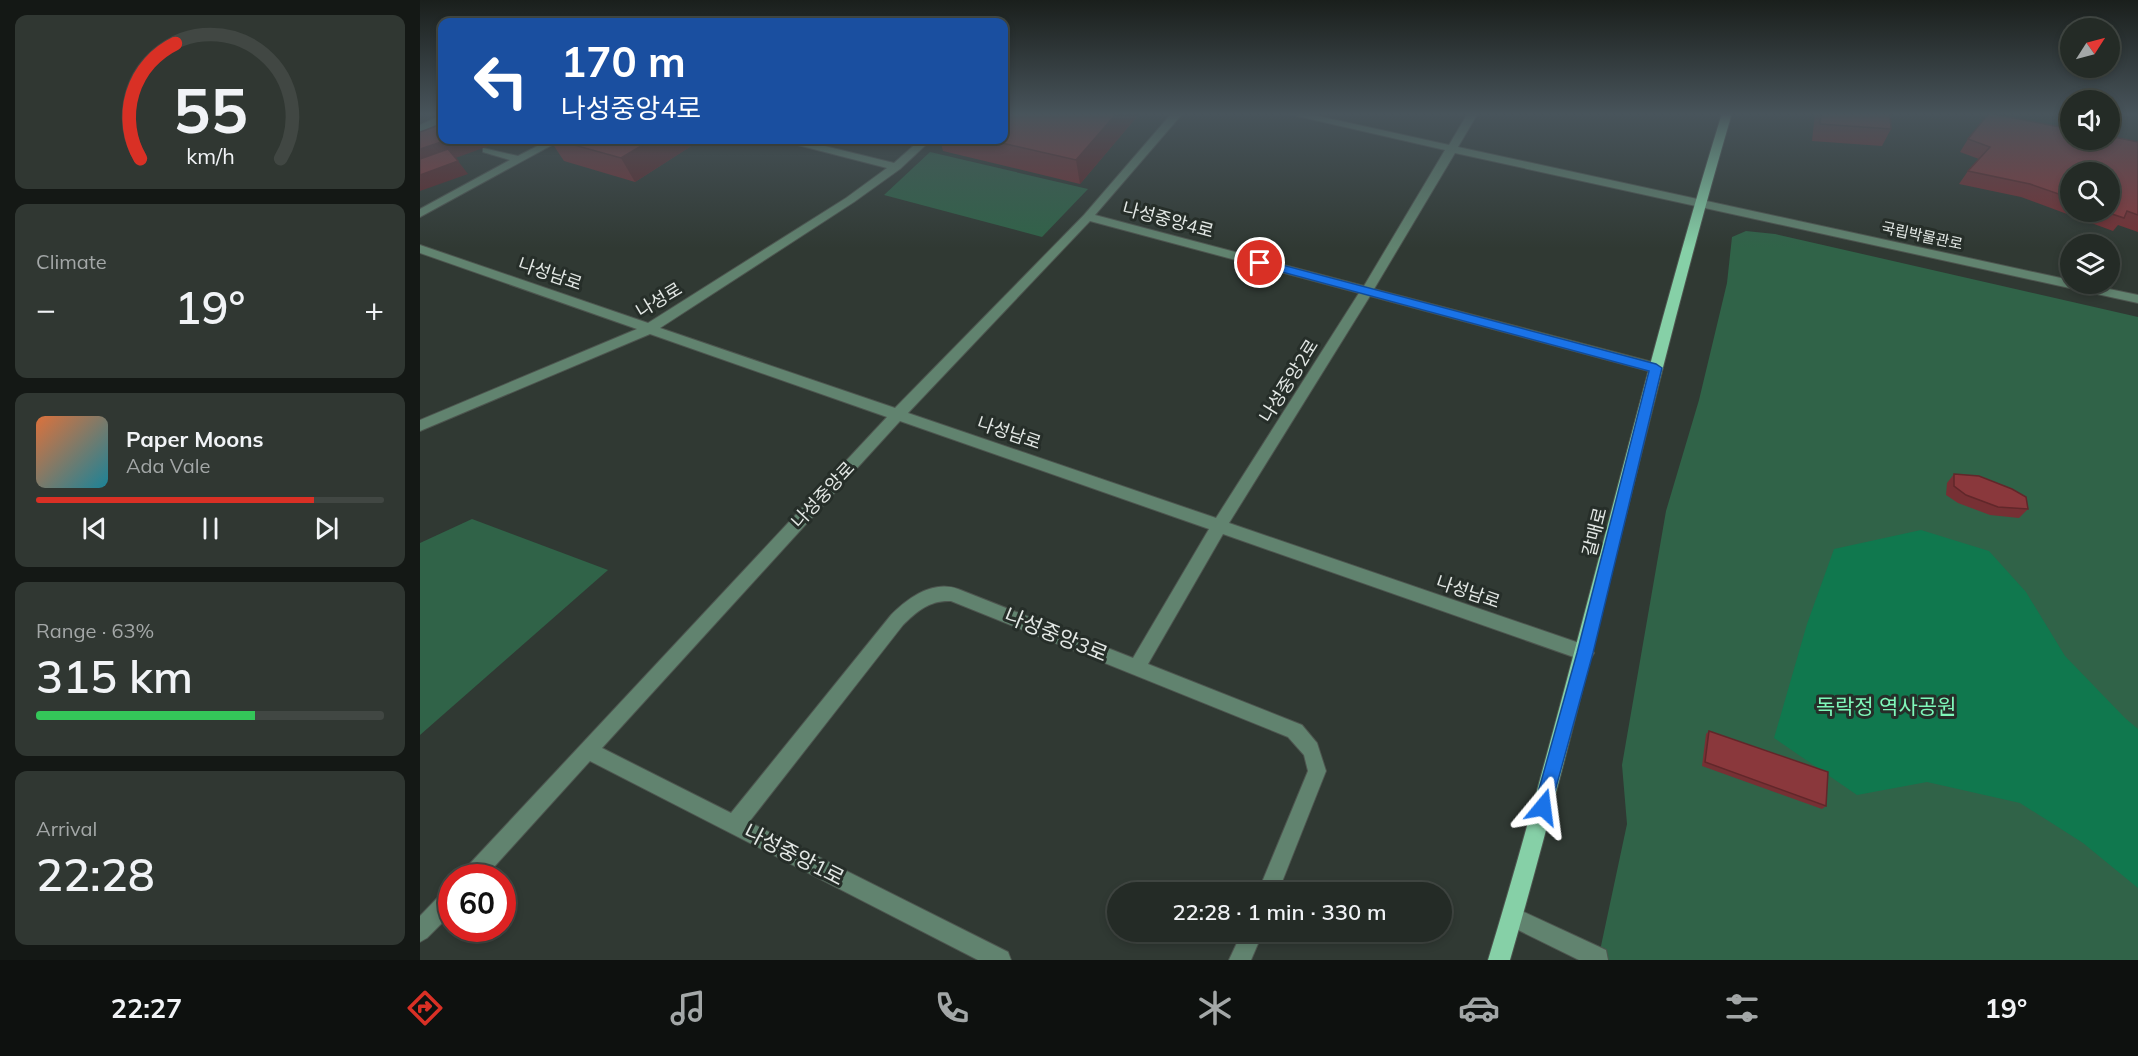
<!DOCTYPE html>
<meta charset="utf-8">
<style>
:root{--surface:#242b26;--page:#303732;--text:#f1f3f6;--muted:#a3a7a7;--line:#414743;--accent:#d93025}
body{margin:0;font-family:Mulish,"Noto Sans KR",sans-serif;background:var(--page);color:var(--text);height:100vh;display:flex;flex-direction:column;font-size:22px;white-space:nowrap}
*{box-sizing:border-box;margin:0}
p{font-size:20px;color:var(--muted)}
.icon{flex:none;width:33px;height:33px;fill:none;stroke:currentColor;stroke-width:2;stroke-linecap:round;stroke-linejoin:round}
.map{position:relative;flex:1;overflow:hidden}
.details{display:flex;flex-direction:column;gap:15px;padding:15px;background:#141815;width:420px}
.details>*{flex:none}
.top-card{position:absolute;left:18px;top:18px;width:570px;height:126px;border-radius:12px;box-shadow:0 3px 9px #0003,0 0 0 2px var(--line);background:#1a4fa0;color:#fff;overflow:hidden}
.needle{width:39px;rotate:54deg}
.fabs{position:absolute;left:1640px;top:18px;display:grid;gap:12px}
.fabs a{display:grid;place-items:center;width:60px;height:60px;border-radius:50%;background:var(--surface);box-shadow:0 3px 9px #0003,0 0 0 2px var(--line);font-size:30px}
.speed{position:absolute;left:18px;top:864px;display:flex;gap:12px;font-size:30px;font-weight:700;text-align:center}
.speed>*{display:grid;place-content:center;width:78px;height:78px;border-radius:50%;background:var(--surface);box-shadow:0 3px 9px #0003,0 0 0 2px var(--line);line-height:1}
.speed .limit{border:9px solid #d22;background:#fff;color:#111}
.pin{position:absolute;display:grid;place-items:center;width:51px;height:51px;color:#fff;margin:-26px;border:3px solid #fff;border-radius:50%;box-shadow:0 2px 6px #0007}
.me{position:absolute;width:66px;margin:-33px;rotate:16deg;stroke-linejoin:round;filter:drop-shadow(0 0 4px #0008)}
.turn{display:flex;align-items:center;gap:21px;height:126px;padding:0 24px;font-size:27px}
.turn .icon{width:78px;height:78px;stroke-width:2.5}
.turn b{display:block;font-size:42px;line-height:51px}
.big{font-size:45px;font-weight:600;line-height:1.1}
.details .tile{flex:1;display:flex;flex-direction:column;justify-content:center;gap:9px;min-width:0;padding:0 21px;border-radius:12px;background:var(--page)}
.details .dial{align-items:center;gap:0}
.dial svg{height:156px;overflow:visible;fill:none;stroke:var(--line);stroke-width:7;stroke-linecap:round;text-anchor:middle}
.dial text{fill:var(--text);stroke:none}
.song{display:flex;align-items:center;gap:18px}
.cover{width:72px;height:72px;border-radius:9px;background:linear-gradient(135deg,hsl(20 70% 55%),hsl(190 70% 35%))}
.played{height:6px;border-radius:3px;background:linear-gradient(90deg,var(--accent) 80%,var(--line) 80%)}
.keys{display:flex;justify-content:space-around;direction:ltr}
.heat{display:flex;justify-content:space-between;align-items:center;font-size:33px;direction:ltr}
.charge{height:9px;border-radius:4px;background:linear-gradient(90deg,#34c759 63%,var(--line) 0)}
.trip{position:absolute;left:687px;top:882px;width:345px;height:60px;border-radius:30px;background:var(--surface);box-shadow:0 3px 9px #0003,0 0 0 2px var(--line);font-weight:600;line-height:60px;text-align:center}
.tabs{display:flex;height:96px;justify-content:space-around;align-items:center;background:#0e110f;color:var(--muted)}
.tabs .icon{width:42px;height:42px}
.tabs .selected{color:var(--accent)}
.tabs b{font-size:27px;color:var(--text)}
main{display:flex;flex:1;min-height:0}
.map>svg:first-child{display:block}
</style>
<main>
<section class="details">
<div class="tile dial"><svg viewBox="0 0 100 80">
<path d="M14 69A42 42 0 1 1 86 69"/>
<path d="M14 69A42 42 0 0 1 32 10" stroke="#d93025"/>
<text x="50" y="56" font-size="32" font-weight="700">55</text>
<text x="50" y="72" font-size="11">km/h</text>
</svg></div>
<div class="tile"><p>Climate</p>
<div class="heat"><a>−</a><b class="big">19°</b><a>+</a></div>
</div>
<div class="tile">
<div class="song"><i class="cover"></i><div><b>Paper Moons</b><p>Ada Vale</p></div></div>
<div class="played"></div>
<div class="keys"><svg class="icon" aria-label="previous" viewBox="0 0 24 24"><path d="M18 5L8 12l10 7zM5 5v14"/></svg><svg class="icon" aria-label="pause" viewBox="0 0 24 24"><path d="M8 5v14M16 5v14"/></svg><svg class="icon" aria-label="next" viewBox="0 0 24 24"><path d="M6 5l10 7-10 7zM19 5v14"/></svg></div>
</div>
<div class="tile"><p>Range · 63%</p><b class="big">315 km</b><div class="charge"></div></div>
<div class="tile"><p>Arrival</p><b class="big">22:28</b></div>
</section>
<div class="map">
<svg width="1718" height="960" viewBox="0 0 1718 960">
<rect width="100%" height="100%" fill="#303933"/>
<g fill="#306348">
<polygon points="510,152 668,189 622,237 464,195"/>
<polygon points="1326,231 1355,234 1718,317 1718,960 1178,960 1207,824 1202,765 1246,511 1279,400 1307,283 1312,237"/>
<polygon points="52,519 188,570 0,735 0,543"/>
</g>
<polygon fill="#10784e" points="1501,530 1569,551 1606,592 1645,656 1705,718 1718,729 1718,888 1663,843 1600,803 1507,782 1437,795 1354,738 1387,624 1414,549"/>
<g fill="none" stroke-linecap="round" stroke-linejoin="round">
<defs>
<g id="minor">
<path d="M 752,113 L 763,113 L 675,215 L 944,286 L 1025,150 L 864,113 L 884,113 L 1029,145 L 1048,113 L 1058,113 L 1038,147 L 1650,280 L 1650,284 L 1665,284 L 1718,295 L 1718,303 L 1035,153 L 954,289 L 1236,363 L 1243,368 L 1236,373 L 950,296 L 809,523 L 1165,645 L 1171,648 L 1174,653 L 1171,658 L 1165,661 L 803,534 L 728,664 L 882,725 L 897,743 L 906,771 L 858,892 L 838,892 L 888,771 L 884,755 L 868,737 L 531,601 C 510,600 497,611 483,625 L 329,822 L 588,952 L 591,960 L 558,960 L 170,761 L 64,878 L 40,878 L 43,871 L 467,417 L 230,334 L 0,431 L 0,420 L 217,329 L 0,253 L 0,245 L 228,323 L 426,198 L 467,168 L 366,142 L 365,140 L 380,140 L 474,163 L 500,140 L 511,140 L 480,169 L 434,202 L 240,328 L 475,408 L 664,215 ZM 670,221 L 939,293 L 796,518 L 488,413 ZM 480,421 L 789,529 L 713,658 L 538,589 C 513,580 488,598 471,615 L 311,813 L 182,748 Z"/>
<polygon points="22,115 22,122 0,132 0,125"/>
<polygon points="129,140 141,140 0,217 0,209 90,160 63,152 63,148 98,156"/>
<polygon points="32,887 32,913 7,938 0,942 0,916 25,890"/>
<polygon points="1093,907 1186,950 1188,960 1159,960 1086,924 1083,917 1086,910"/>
<polygon points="822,932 843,932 831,960 809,960"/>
</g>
<path id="major" d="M 1302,113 L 1312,113 C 1230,393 1171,680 1090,960 L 1068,960 C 1153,680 1216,393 1302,113 Z"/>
</defs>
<use href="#minor" stroke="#4d554f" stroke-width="2"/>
<use href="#major" stroke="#4d554f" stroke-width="2"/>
<use href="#minor" fill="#61836f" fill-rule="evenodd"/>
<use href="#major" fill="#86d0a7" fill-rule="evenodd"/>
</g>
<g fill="#773034" fill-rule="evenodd">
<polygon points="720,113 660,184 523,151 520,140 584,140"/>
<polygon points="1395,113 1470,113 1471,129 1462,146 1392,141"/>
<path d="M 1548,139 L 1718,142 L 1718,232 L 1698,225 L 1693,231 L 1601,197 L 1539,184 L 1548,171 L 1559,159 L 1540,152 ZM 1650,172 L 1689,212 L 1650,212 Z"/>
<polygon points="130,140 279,140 279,141 215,182 144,161"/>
<polygon points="1534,474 1608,509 1599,518 1570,515 1538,503 1526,495 1527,483"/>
<polygon points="1289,731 1406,806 1402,809 1282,766 1286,734"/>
</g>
<g fill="#61272a">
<polygon points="697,113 720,113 660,184 656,160"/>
<polygon points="27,140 85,140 0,171 0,149"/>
<polygon points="231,140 279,140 279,141 215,182 201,158"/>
<polygon points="38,161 48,174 0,191 0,175"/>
</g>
<g fill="#8a383c" stroke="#61272a" stroke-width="1.5">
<polygon points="584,113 697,113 656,160 569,140 584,140"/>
<polygon points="1401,113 1470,113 1471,129 1400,124"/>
<polygon points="1569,113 1650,129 1650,140 1689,140 1689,136 1718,142 1718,215 1707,211 1704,218 1686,212 1689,212 1689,172 1650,172 1650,198 1610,184 1548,171 1570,147 1548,139"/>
<polygon points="22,124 22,140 27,140 0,149 0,132"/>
<polygon points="136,140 231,140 201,158"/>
<polygon points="28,149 38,161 0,175 0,159"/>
<polygon points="1534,474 1559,476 1592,489 1606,497 1608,509 1578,507 1546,495 1534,486"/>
<polygon points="1289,731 1408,772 1406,806 1285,762"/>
</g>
<linearGradient id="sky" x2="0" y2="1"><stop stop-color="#1a1f1c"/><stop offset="0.46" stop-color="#48545b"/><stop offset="1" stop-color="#48545b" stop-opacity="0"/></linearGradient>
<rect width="1718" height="248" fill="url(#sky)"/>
<polygon fill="#1a73e8" stroke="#114b97" stroke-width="1.5" points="840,259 1236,364 1242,368 1173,653 1129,813 1123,815 1117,813 1114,807 1157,653 1229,371 836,265 834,263"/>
<g text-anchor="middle" stroke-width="6" stroke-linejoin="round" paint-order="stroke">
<g font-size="15" fill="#e3e8e5" stroke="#262e29">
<text transform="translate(1502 236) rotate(12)" y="5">국립박물관로</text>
</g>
<g font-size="18" fill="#e3e8e5" stroke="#262e29">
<text transform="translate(748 220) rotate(15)" y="6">나성중앙4로</text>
<text transform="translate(130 274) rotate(19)" y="6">나성남로</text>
<text transform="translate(239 300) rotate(-31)" y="6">나성로</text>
<text transform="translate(869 381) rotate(-58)" y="6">나성중앙2로</text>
<text transform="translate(589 433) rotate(19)" y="6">나성남로</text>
<text transform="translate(403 495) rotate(-47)" y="6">나성중앙로</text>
<text transform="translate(1175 532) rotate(-76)" y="6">갈매로</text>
<text transform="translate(1048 592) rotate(19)" y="6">나성남로</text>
</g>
<g font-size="21" fill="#e3e8e5" stroke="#262e29">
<text transform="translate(636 635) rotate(22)" y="7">나성중앙3로</text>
<text transform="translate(374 855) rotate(27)" y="7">나성중앙1로</text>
</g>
<g font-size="21" fill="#7ff8ba" stroke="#262e29">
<text x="1466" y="714">독락정 역사공원</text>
</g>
</g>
</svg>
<div class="fabs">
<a><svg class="needle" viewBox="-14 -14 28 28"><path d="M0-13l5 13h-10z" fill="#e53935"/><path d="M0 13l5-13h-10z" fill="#a3a7a7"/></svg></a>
<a><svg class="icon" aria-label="sound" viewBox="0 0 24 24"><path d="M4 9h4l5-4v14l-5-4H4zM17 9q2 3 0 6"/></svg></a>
<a><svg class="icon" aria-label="search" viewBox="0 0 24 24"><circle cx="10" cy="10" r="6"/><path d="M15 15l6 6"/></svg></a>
<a><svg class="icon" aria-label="layers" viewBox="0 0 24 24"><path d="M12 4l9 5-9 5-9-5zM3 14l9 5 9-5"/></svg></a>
</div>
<div class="speed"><div class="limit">60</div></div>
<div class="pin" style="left:840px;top:263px;background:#d93025"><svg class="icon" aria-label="arrive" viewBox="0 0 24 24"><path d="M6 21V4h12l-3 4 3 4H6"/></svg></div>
<svg class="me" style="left:1123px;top:807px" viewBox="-20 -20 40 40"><path d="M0-17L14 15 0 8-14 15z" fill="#1a73e8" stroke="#fff" stroke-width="4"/></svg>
<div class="trip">22:28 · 1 min · 330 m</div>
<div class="top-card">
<div class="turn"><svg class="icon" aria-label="left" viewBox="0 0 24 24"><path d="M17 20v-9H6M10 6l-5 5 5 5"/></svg><div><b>170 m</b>나성중앙4로</div></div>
</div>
</div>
</main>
<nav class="tabs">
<b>22:27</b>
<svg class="icon selected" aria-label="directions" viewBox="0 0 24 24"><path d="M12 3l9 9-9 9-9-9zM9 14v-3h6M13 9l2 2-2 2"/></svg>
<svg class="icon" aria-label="music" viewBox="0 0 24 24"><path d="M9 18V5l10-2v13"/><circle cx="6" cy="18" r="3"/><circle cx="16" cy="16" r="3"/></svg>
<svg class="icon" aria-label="phone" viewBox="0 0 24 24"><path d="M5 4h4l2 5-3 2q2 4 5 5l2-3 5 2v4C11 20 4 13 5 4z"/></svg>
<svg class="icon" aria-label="climate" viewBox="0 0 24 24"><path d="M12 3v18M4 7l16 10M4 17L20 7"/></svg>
<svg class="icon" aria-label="car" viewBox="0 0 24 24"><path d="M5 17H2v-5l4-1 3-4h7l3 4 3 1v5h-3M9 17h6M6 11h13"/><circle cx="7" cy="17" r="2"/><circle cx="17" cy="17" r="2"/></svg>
<svg class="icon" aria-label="filters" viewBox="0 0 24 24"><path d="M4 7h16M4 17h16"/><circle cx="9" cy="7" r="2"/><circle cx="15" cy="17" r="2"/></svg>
<b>19°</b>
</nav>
